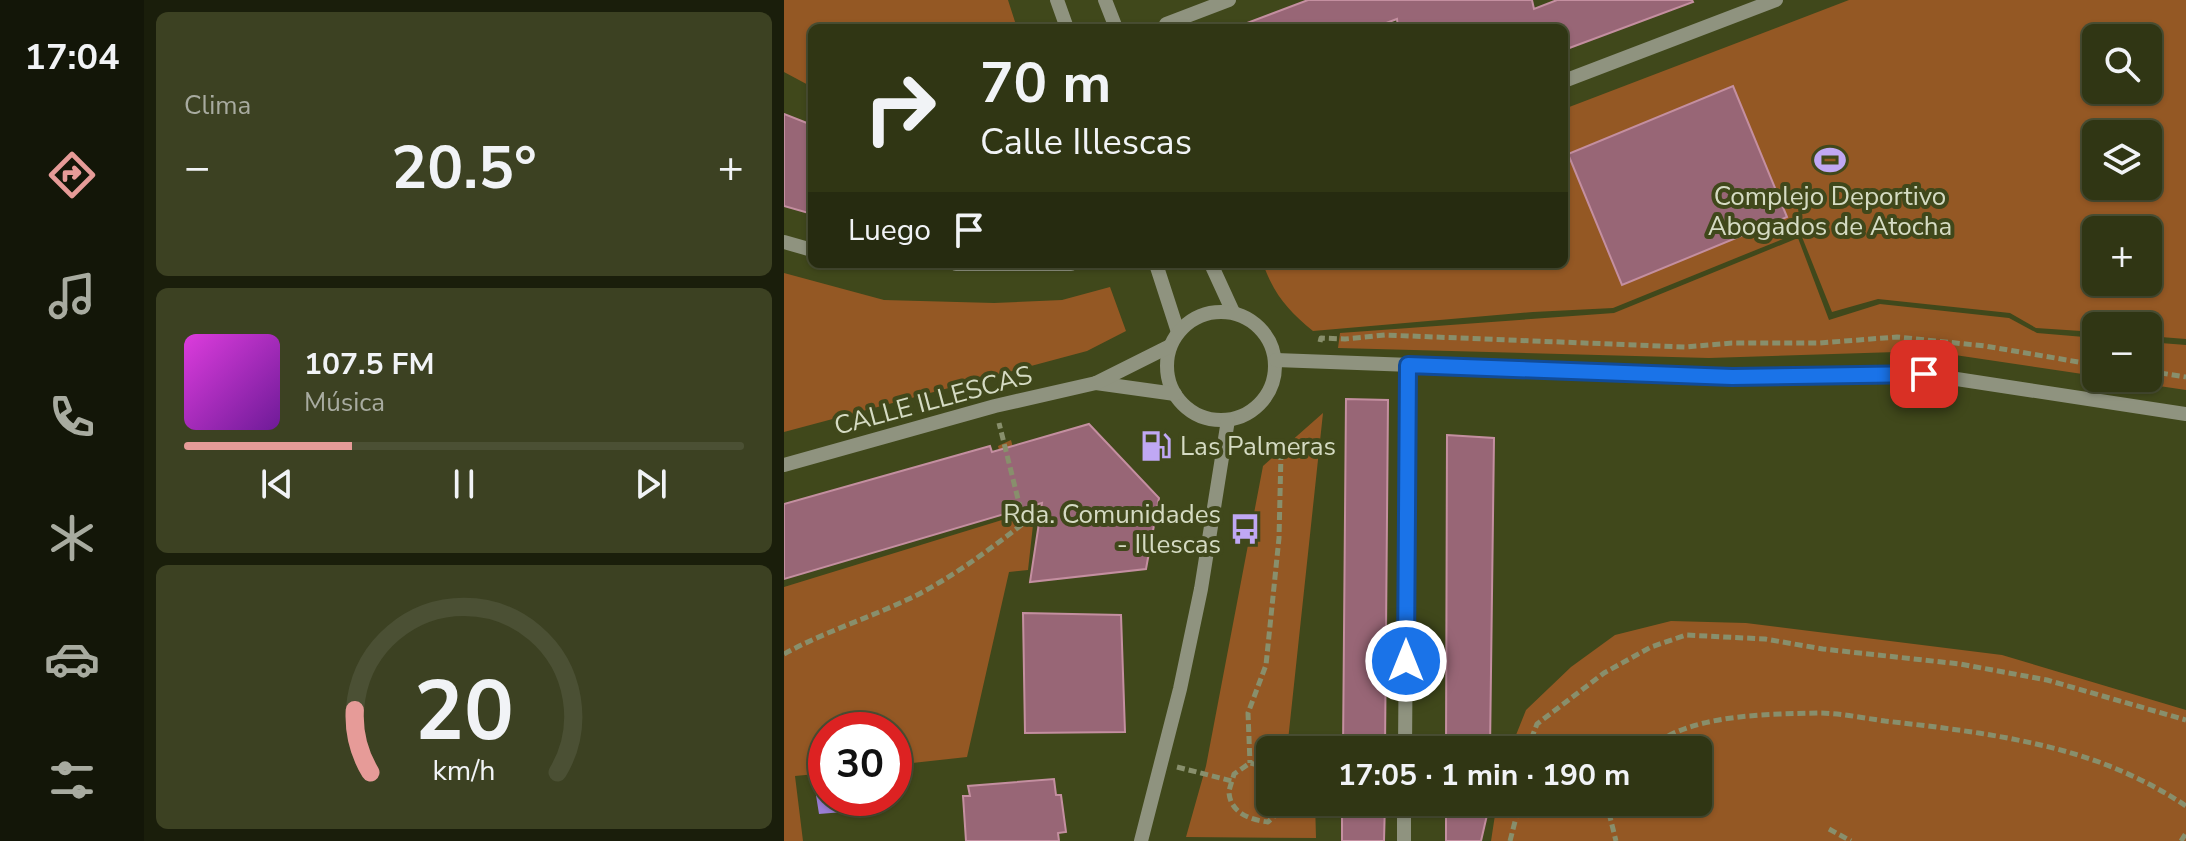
<!DOCTYPE html>
<html lang="es">
<meta charset="utf-8">
<style>
:root{--surface:#303614;--page:#3c4122;--text:#f1f3f6;--muted:#a8aba0;--line:#4b5034;--accent:#e69b98}
body{margin:0;font-family:"Nunito Sans",sans-serif;background:var(--page);color:var(--text);height:100vh;display:flex;flex-direction:column;font-size:30px;white-space:nowrap}
*{box-sizing:border-box;margin:0}
p{font-size:26px;color:var(--muted)}
.icon{flex:none;width:44px;height:44px;fill:none;stroke:currentColor;stroke-width:2;stroke-linecap:round;stroke-linejoin:round}
.map{position:relative;flex:1;overflow:hidden}
.sheet{display:flex;flex-direction:column;gap:12px;padding:12px;background:#1a1e0b;width:640px}
.sheet>*{flex:none}
.top-card{position:absolute;left:24px;top:24px;width:760px;height:244px;border-radius:12px;box-shadow:0 2px 6px #0004,0 0 0 2px var(--line);background:#303614;color:var(--text);overflow:hidden}
.fabs{position:absolute;left:1298px;top:24px;display:grid;gap:16px}
.fabs a{display:grid;place-items:center;width:80px;height:80px;border-radius:12px;background:var(--surface);box-shadow:0 2px 6px #0004,0 0 0 2px var(--line);font-size:40px}
.speed{position:absolute;left:24px;top:712px;display:flex;gap:16px;font-size:40px;font-weight:700;text-align:center}
.speed>*{display:grid;place-content:center;width:104px;height:104px;border-radius:50%;background:var(--surface);box-shadow:0 2px 6px #0004,0 0 0 2px var(--line);line-height:1}
.speed .limit{border:12px solid #d22;background:#fff;color:#111}
.pin{position:absolute;display:grid;place-items:center;width:68px;height:68px;color:#fff;margin:-34px;border-radius:16px;box-shadow:0 4px 12px #0006}
.me{position:absolute;width:88px;margin:-44px;rotate:0deg;stroke-linejoin:round;filter:drop-shadow(0 0 6px #0008)}
.turn{display:flex;align-items:center;gap:28px;height:168px;padding:0 40px;font-size:36px}
.turn .icon{width:104px;height:104px;stroke-width:2.5}
.turn b{display:block;font-size:56px;line-height:68px}
.then{display:flex;align-items:center;height:76px;padding:0 40px;background:#0003;gap:16px;font-size:30px}
.big{font-size:60px;font-weight:700;line-height:1.1}
.sheet .tile{flex:1;display:flex;flex-direction:column;justify-content:center;gap:12px;min-width:0;padding:0 28px;border-radius:12px;background:var(--page)}
.sheet .dial{align-items:center;gap:0}
.dial svg{height:208px;overflow:visible;fill:none;stroke:var(--line);stroke-width:7;stroke-linecap:round;text-anchor:middle}
.dial text{fill:var(--text);stroke:none}
.song{display:flex;align-items:center;gap:24px}
.cover{width:96px;height:96px;border-radius:12px;background:linear-gradient(135deg,hsl(300 70% 55%),hsl(280 70% 35%))}
.played{height:8px;border-radius:4px;background:linear-gradient(90deg,var(--accent) 30%,var(--line) 30%)}
.keys{display:flex;justify-content:space-around;direction:ltr}
.heat{display:flex;justify-content:space-between;align-items:center;font-size:44px;direction:ltr}
.trip{position:absolute;left:472px;top:736px;width:456px;height:80px;border-radius:12px;background:var(--surface);box-shadow:0 2px 6px #0004,0 0 0 2px var(--line);font-weight:700;line-height:80px;text-align:center}
main{display:flex;flex:1;min-height:0}
.tabs{display:flex;flex-direction:column;width:144px;justify-content:space-around;align-items:center;background:#131608;color:var(--muted)}
.tabs .icon{width:56px;height:56px}
.tabs .on{color:var(--accent)}
.tabs b{font-size:36px;color:var(--text)}
.map>svg:first-child{display:block}
</style>
<main>
<nav class="tabs">
<b>17:04</b>
<svg class="icon on" aria-label="directions" viewBox="0 0 24 24"><path d="M12 3l9 9-9 9-9-9zM9 14v-3h6M13 9l2 2-2 2"/></svg>
<svg class="icon" aria-label="music" viewBox="0 0 24 24"><path d="M9 18V5l10-2v13"/><circle cx="6" cy="18" r="3"/><circle cx="16" cy="16" r="3"/></svg>
<svg class="icon" aria-label="phone" viewBox="0 0 24 24"><path d="M5 4h4l2 5-3 2q2 4 5 5l2-3 5 2v4C11 20 4 13 5 4z"/></svg>
<svg class="icon" aria-label="climate" viewBox="0 0 24 24"><path d="M12 3v18M4 7l16 10M4 17L20 7"/></svg>
<svg class="icon" aria-label="car" viewBox="0 0 24 24"><path d="M5 17H2v-5l4-1 3-4h7l3 4 3 1v5h-3M9 17h6M6 11h13"/><circle cx="7" cy="17" r="2"/><circle cx="17" cy="17" r="2"/></svg>
<svg class="icon" aria-label="filters" viewBox="0 0 24 24"><path d="M4 7h16M4 17h16"/><circle cx="9" cy="7" r="2"/><circle cx="15" cy="17" r="2"/></svg>
</nav>
<section class="sheet">
<div class="tile"><p>Clima</p>
<div class="heat"><a>−</a><b class="big">20.5°</b><a>+</a></div>
</div>
<div class="tile">
<div class="song"><i class="cover"></i><div><b>107.5 FM</b><p>Música</p></div></div>
<div class="played"></div>
<div class="keys"><svg class="icon" aria-label="previous" viewBox="0 0 24 24"><path d="M18 5L8 12l10 7zM5 5v14"/></svg><svg class="icon" aria-label="pause" viewBox="0 0 24 24"><path d="M8 5v14M16 5v14"/></svg><svg class="icon" aria-label="next" viewBox="0 0 24 24"><path d="M6 5l10 7-10 7zM19 5v14"/></svg></div>
</div>
<div class="tile dial"><svg viewBox="0 0 100 80">
<path d="M14 69A42 42 0 1 1 86 69"/>
<path d="M14 69A42 42 0 0 1 8 45" stroke="#e69b98"/>
<text x="50" y="56" font-size="32" font-weight="700">20</text>
<text x="50" y="72" font-size="11">km/h</text>
</svg></div>
</section>
<div class="map">
<svg width="1402" height="841" viewBox="0 0 1402 841">
<rect width="100%" height="100%" fill="#40481b"/>
<g fill="#945824" fill-rule="evenodd">
<polygon points="0,0 224,0 233,28 28,28 28,87 0,72"/>
<path d="M 1065,0 L 1402,0 L 1402,339 L 1364,336 L 1364,326 L 1312,326 L 1312,332 L 1252,328 L 1226,313 L 1094,299 L 1048,312 L 1016,232 L 829,308 L 749,312 L 529,331 C 504,310 491,296 479,264 L 780,264 L 780,109 ZM 1312,38 L 1364,38 L 1364,90 L 1312,90 ZM 1312,134 L 1364,134 L 1364,186 L 1312,186 ZM 1312,230 L 1364,230 L 1364,282 L 1312,282 Z"/>
<polygon points="1014,238 1045,320 1096,304 1225,318 1253,333 1312,338 1312,376 1144,351 925,358 554,348 556,333 830,313"/>
<polygon points="0,273 100,300 210,303 278,300 326,287 342,331 303,351 0,432"/>
<polygon points="1364,342 1402,345 1402,390 1321,378 1364,378"/>
<polygon points="539,413 503,750 486,750 486,802 531,802 532,838 402,837 422,766 479,466"/>
<polygon points="227,440 249,525 244,570 225,572 183,757 110,765 110,730 42,730 42,773 11,776 19,841 0,841 0,587 231,516 214,446"/>
<polygon points="887,621 962,623 1218,655 1402,710 1402,841 707,841 713,802 914,802 914,750 726,750 742,710 787,667 831,635"/>
</g>
<polygon fill="#9b7ed6" points="42,788 42,798 82,798 83,810 35,814 31,789"/>
<g fill="#986676" stroke="#c48fa0" stroke-width="2">
<polygon points="524,0 748,0 750,9 773,0 908,0 909,2 780,50 780,28 614,28 613,19 589,28 456,28 455,26"/>
<polygon points="949,86 1003,217 838,285 784,154"/>
<polygon points="0,114 28,125 28,214 0,206"/>
<polygon points="562,399 604,400 601,750 559,750"/>
<polygon points="305,424 375,498 362,569 246,582 258,503 0,579 0,504 206,446 208,452"/>
<polygon points="663,435 710,438 706,750 662,750"/>
<polygon points="239,613 337,615 341,732 241,733"/>
<polygon points="270,779 272,795 277,795 282,832 274,833 275,841 182,841 179,796 186,796 184,786"/>
<polygon points="558,802 601,802 600,841 558,841"/>
<polygon points="662,802 706,802 697,841 662,841"/>
</g>
<g fill="none" stroke-linecap="round" stroke-linejoin="round">
<g stroke="#888f6c" stroke-width="5" stroke-dasharray="8 4" stroke-linecap="butt">
<polyline points="536,342 537,338 561,339 601,335 901,347 948,343 1035,343 1113,337 1201,346 1312,365"/>
<polyline points="1364,371 1402,377"/>
<polyline points="460,452 497,453 495,538 482,665 464,713 466,763"/>
<path d="M 0,654 C 42,631 88,617 131,596 C 170,576 205,550 240,523 L 215,423"/>
<polyline points="743,750 753,724 820,673 867,647 902,635 981,639 1039,649 1176,664 1263,680 1402,720"/>
<path d="M 865,750 C 900,714 986,714 1034,713 C 1056,713 1079,718 1101,721 C 1172,729 1248,738 1315,762 C 1347,774 1375,788 1402,806"/>
<polyline points="393,767 448,781"/>
<path d="M 486,768 L 466,763 L 450,774 C 449,779 445,788 445,793 C 447,814 468,820 484,822 L 499,808 L 501,802"/>
<polyline points="828,802 824,809 832,841"/>
<polyline points="1045,829 1067,841"/>
<polyline points="726,841 736,802"/>
<polyline points="1397,841 1402,833"/>
</g>
<g stroke="#8f937f" stroke-width="14">
<polyline points="273,0 283,28"/>
<polyline points="321,0 332,28"/>
<polyline points="382,24 445,0"/>
<polyline points="780,81 992,0"/>
<polyline points="0,242 28,250"/>
<polyline points="172,264 287,264"/>
<polyline points="372,264 394,332"/>
<polyline points="427,264 449,312"/>
<circle cx="437" cy="366" r="54"/>
<polyline points="492,360 948,377 1140,374 1402,414"/>
<polyline points="312,383 391,394"/>
<polyline points="0,465 211,406 312,383 386,346"/>
<polyline points="621,750 624,365"/>
<polyline points="357,841 396,689 417,589 444,420"/>
<polyline points="620,841 620,802"/>
</g>
</g>
<g fill="none" stroke-linecap="round" stroke-linejoin="round">
<defs>
<polyline id="route" points="622,661 624,365 948,377 1140,374"/>
</defs>
<use href="#route" stroke="#114b97" stroke-width="20"/>
<use href="#route" stroke="#1a73e8" stroke-width="14"/>
</g>
<defs>
<symbol id="stadium-bare" viewBox="-9 -9 18 18"><path d="M0-5a6.5 5 0 1 0 0 10a6.5 5 0 1 0 0-10ZM-3.5-1.8h7v3.6h-7Z" fill="#c0a8f4" stroke="#40481b" stroke-width="2.5" paint-order="stroke"/></symbol>
<symbol id="fuel-bare" viewBox="-9 -9 18 18"><path d="M-5.5-6h7V0h2V4h1.3V-2.5L3-4.5l.8-.8L6-3V5H2.5V1h-1V6h-7ZM-4.2-4.7v3.2H.2V-4.7Z" fill="#c0a8f4" stroke="#40481b" stroke-width="2.5" paint-order="stroke"/></symbol>
<symbol id="bus-bare" viewBox="-9 -9 18 18"><path d="M-5-6H5V4H4V6H2V4H-2V6H-4V4H-5ZM-3.5-4V0h7V-4ZM-3.5 1.2v1.5H-2V1.2ZM2 1.2v1.5H3.5V1.2Z" fill="#c0a8f4" stroke="#40481b" stroke-width="2.5" paint-order="stroke"/></symbol>
</defs>
<g fill-rule="evenodd">
<use href="#stadium-bare" x="1024" y="138" width="44" height="44"/>
<use href="#fuel-bare" x="350" y="424" width="44" height="44"/>
<use href="#bus-bare" x="439" y="507" width="44" height="44"/>
</g>
<g text-anchor="middle" stroke-width="8" stroke-linejoin="round" paint-order="stroke">
<g font-size="26" fill="#d5dbc3" stroke="#40481b">
<text x="1046" y="205">Complejo Deportivo<tspan x="1046" dy="30">Abogados de Atocha</tspan></text>
<text x="396" y="455" text-anchor="start">Las Palmeras</text>
<text x="437" y="523" text-anchor="end">Rda. Comunidades<tspan x="437" dy="30">- Illescas</tspan></text>
</g>
<g font-size="26" fill="#d5dbc3" stroke="#40481b">
<text transform="translate(149 400) rotate(-15)" y="9">CALLE ILLESCAS</text>
</g>
</g>
</svg>
<div class="fabs">
<a><svg class="icon" aria-label="search" viewBox="0 0 24 24"><circle cx="10" cy="10" r="6"/><path d="M15 15l6 6"/></svg></a>
<a><svg class="icon" aria-label="layers" viewBox="0 0 24 24"><path d="M12 4l9 5-9 5-9-5zM3 14l9 5 9-5"/></svg></a>
<a>+</a>
<a>−</a>
</div>
<div class="speed"><div class="limit">30</div></div>
<div class="pin" style="left:1140px;top:374px;background:#d93025"><svg class="icon" aria-label="arrive" viewBox="0 0 24 24"><path d="M6 21V4h12l-3 4 3 4H6"/></svg></div>
<svg class="me" style="left:622px;top:661px" viewBox="-20 -20 40 40"><circle r="17" fill="#1a73e8" stroke="#fff" stroke-width="3"/><path d="M0-11L8 9 0 5-8 9z" fill="#fff"/></svg>
<div class="trip">17:05 · 1 min · 190 m</div>
<div class="top-card">
<div class="turn"><svg class="icon" aria-label="right" viewBox="0 0 24 24"><path d="M7 20v-9h11M14 6l5 5-5 5"/></svg><div><b>70 m</b>Calle Illescas</div></div>
<div class="then">Luego<svg class="icon" aria-label="arrive" viewBox="0 0 24 24"><path d="M6 21V4h12l-3 4 3 4H6"/></svg></div>
</div>
</div>
</main>
